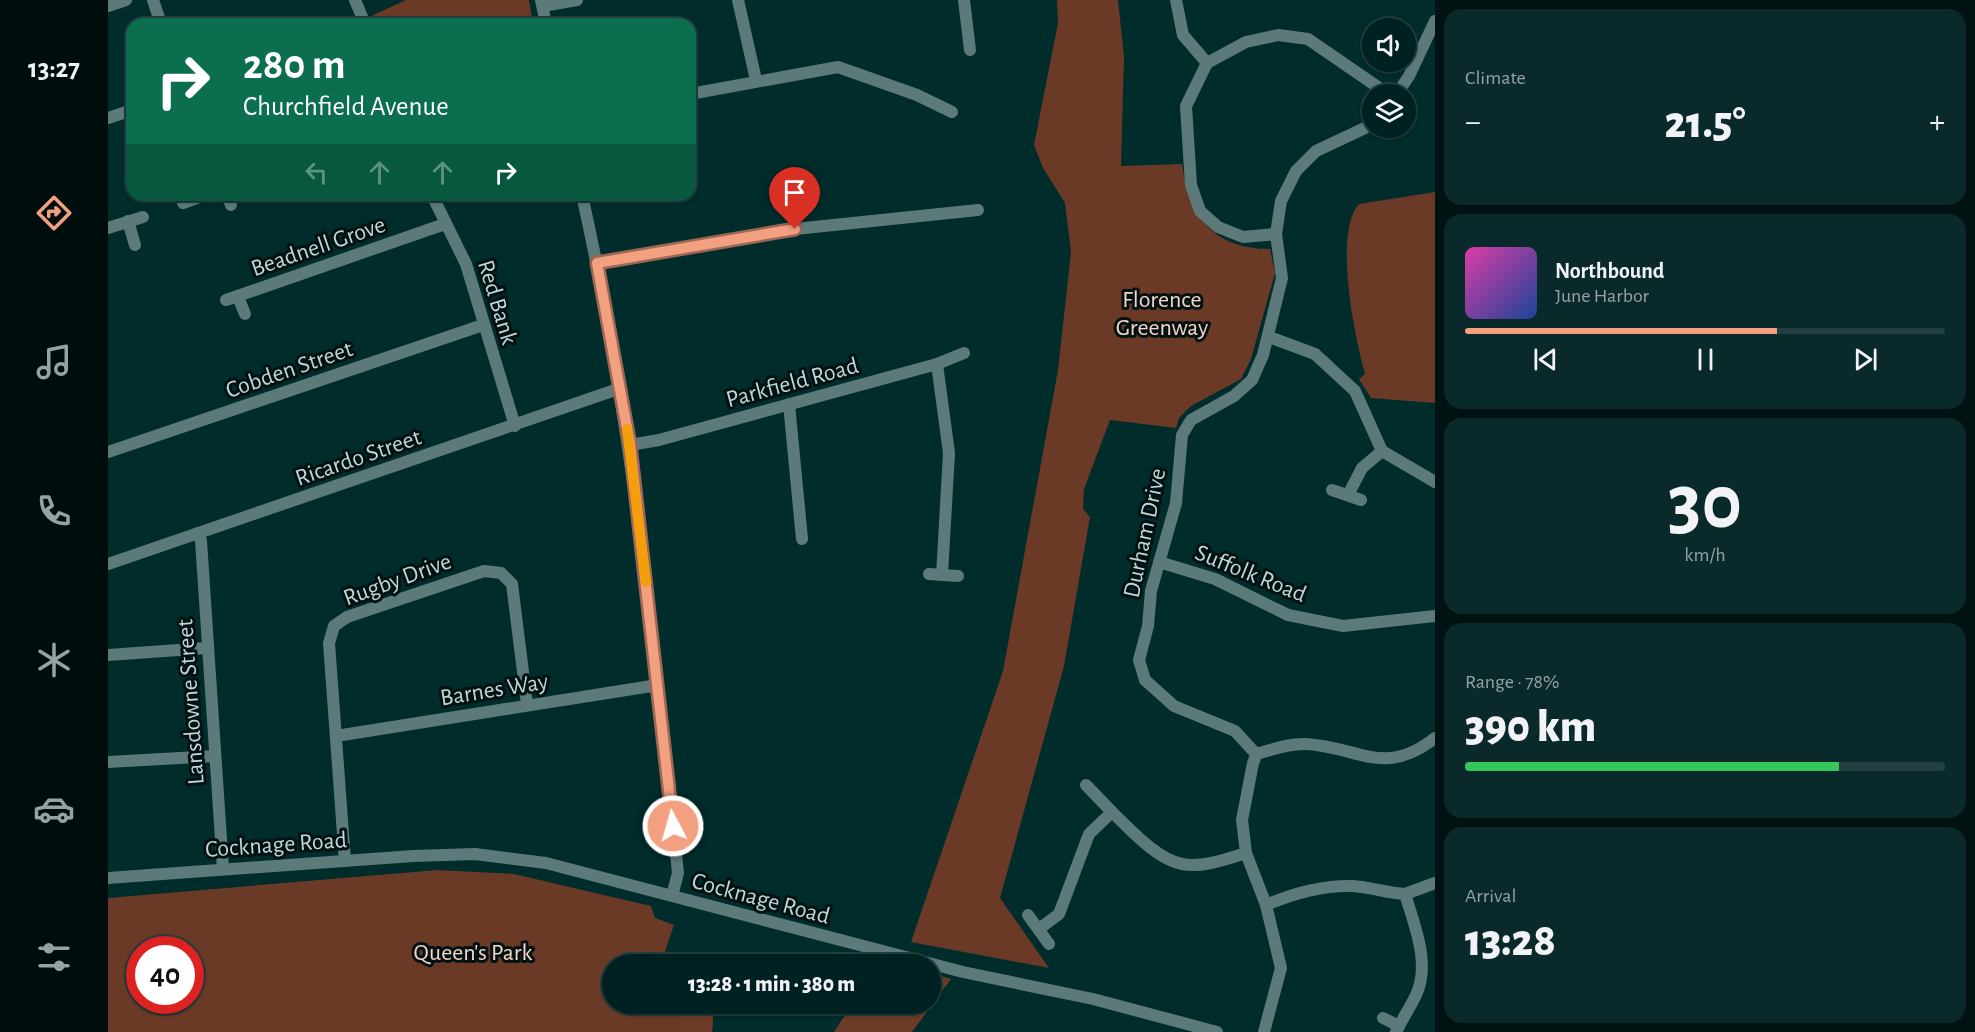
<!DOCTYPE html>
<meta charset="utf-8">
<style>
:root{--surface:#002121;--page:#0a292a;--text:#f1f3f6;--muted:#95a3a5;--line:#223e3f;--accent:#f2a080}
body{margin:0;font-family:"Alegreya Sans",sans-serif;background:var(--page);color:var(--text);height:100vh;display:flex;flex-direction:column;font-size:22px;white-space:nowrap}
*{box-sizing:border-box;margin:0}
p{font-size:20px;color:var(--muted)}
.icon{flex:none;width:33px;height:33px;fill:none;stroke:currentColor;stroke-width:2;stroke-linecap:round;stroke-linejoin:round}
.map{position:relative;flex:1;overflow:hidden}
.drawer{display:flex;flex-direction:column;gap:9px;padding:9px;background:#001212;width:540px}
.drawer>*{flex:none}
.guide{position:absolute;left:18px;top:18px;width:570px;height:183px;border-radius:18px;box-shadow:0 2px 4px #0004,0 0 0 2px var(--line);background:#0b6e4f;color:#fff;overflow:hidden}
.buttons{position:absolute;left:1254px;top:18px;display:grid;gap:12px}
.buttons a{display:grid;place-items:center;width:54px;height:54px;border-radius:50%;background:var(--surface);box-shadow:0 2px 4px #0004,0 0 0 2px var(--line);font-size:30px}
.speed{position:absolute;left:18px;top:936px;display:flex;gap:12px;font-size:30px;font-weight:700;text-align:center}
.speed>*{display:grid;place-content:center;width:78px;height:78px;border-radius:50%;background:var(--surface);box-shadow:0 2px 4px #0004,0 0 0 2px var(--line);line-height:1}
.speed .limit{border:9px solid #d22;background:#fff;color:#111}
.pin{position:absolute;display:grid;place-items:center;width:51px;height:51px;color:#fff;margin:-62px -26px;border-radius:50% 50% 50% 0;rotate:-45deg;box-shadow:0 0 6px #0007}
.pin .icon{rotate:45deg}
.me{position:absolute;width:66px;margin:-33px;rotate:354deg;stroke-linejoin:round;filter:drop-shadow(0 0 4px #0008)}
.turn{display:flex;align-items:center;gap:21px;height:126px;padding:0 18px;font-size:27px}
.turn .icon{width:78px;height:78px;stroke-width:2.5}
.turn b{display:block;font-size:42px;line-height:51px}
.lanes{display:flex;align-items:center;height:57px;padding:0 18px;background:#0003;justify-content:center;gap:30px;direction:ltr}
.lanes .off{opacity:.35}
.big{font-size:45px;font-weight:800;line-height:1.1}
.drawer .tile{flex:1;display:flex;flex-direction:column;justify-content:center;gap:9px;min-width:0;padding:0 21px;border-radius:18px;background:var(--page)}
.drawer .dial{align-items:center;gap:0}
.dial b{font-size:78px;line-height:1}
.song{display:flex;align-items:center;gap:18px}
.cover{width:72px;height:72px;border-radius:9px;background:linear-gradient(135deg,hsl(320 70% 55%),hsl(220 70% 35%))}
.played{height:6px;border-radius:3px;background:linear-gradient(90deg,var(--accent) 65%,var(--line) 65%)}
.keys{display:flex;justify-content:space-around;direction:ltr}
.heat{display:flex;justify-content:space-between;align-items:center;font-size:33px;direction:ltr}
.charge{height:9px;border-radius:4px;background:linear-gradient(90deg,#34c759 78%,var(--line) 0)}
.trip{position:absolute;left:494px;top:954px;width:339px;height:60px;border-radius:30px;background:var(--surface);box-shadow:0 2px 4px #0004,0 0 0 2px var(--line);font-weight:800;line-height:60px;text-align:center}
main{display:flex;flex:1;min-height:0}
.menu{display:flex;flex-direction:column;width:108px;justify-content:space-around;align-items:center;background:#000d0d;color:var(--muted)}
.menu .icon{width:42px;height:42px}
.menu .selected{color:var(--accent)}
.menu b{font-size:27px;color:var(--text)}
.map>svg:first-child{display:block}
</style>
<main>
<nav class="menu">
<b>13:27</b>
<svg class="icon selected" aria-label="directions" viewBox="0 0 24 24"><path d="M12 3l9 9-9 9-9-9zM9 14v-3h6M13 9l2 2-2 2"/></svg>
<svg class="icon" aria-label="music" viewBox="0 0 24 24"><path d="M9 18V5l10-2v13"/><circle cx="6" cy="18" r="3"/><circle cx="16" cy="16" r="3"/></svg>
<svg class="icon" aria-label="phone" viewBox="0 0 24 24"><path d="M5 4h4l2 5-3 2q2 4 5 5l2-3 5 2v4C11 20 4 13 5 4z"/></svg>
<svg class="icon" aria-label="climate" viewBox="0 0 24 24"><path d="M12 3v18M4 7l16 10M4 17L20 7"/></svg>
<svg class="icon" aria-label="car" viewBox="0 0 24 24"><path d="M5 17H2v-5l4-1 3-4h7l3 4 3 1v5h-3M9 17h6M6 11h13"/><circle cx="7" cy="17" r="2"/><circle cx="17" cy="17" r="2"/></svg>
<svg class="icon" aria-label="filters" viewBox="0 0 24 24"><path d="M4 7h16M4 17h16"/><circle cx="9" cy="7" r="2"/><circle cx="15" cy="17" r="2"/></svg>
</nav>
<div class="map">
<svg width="1327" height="1032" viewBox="0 0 1327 1032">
<rect width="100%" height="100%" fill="#002c2c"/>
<g fill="#6b3a27" fill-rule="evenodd">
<polygon points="298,0 421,0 425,24 264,24 261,17"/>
<path d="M 949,0 L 1010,0 L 1016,57 L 1013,166 L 1074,164 C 1082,217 1105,249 1162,249 L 1167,273 L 1143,359 L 1133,379 L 1083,406 L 1071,418 L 1068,428 L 1002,420 L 976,489 L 975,509 L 982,517 L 956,666 L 892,898 L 941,968 L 803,942 L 895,671 L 950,370 L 963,252 L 957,203 L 935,168 L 926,145 L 950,23 Z"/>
<path d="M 1327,192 L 1327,403 L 1263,398 L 1251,379 L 1257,374 C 1247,338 1225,233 1251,204 Z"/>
<path d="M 330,870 L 406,874 L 543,906 L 547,918 L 566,925 L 555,957 L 582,964 L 504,964 L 504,1004 L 606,1004 L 604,1032 L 0,1032 L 0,898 ZM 32,950 L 82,950 L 82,1000 L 32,1000 Z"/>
</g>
<g fill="#6b3b27">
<polygon points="822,973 843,979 804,1032 726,1032 744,1004 822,1004"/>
<polygon points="564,1004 606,1004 604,1032 575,1032"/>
</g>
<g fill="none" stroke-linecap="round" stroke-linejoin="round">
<g stroke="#5c7a79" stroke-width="12">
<polyline points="45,0 53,24"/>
<polyline points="247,0 257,24"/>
<polyline points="630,0 648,80"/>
<polyline points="856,0 862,50"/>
<polyline points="1068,0 1075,35 1099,63"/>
<polyline points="0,6 18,0"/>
<polyline points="435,6 469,0"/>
<polyline points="582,94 730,67 809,95 844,112"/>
<polyline points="1289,94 1301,76 1327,21"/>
<polyline points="0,118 24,110"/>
<polyline points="119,195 123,205"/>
<polyline points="324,195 358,264 407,426"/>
<polyline points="75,203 97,195"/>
<polyline points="20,221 27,245"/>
<polyline points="0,228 35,217"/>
<polyline points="1168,234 1135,237 1110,227 1092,211 1083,185 1078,106 1099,63 1138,42 1170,35 1200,39 1280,94"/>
<polyline points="489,263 687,229 870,210"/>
<polyline points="130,297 137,314"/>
<polyline points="118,300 337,224"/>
<polyline points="1161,337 1207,354 1247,391 1274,451 1327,482"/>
<polyline points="829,364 841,453 834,575"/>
<polyline points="681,404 694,539"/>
<polyline points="522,445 551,440 829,364 856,353"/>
<polyline points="0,452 375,325"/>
<polyline points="1224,490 1253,500"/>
<polyline points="1240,495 1254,468 1274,451"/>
<polyline points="90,533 93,541 115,869"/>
<polyline points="1051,562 1107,579 1180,615 1235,626 1327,616"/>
<polyline points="0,564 513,388"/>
<polyline points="821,574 850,576"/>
<polyline points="0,655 98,648"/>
<polyline points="228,736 550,685"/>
<path d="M 1148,754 C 1163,750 1182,743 1198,744 C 1252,747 1276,778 1327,738"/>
<polyline points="1146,761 1148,754 1127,731 1066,706 1037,680 1031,660 1040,626 1043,591 1068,503 1074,435 1083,420 1126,396 1144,380 1155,355 1174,278 1168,234 1173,201 1188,171 1208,151 1257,128 1264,122"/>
<polyline points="0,762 107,756"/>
<polyline points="1145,763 1134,820 1138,853 1158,905 1173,968 1156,1032"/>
<polyline points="978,785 1004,812"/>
<polyline points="237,861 221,643 226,626 239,617 376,571 393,573 404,584 419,704"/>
<polyline points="1297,894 1327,883"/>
<path d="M 1158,905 C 1186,893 1214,885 1245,886 C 1262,887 1279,893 1297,894 C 1306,924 1323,964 1308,995 C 1302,1008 1294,1019 1288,1032"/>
<polyline points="920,915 941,944"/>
<path d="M 931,929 L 951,914 L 981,834 L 1004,812 C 1022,829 1048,859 1074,864 C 1095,868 1118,859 1138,853"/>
<polyline points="1275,1018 1291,1026"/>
</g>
<g stroke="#5c7a79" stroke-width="12">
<polyline points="433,0 438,24"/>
<path d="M 474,195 C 524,418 546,646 570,873 L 564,896"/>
<polyline points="0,878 305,856 367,854 438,863 855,972 985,999 1109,1032"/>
</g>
</g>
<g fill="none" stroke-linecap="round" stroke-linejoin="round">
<defs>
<polyline id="route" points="565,826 522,445 489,263 687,229"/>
</defs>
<use href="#route" stroke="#9d6853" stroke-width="15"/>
<use href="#route" stroke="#f2a080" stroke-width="10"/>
<polyline stroke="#f59e0b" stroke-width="10" points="519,429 538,582"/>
</g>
<g text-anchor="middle" stroke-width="6" stroke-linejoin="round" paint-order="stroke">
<g font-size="24" fill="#c2d8d7" stroke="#021111">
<text transform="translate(210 246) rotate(-19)" y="8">Beadnell Grove</text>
<text transform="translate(390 302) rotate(73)" y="8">Red Bank</text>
<text transform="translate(181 369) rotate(-19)" y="8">Cobden Street</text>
<text transform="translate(684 382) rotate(-15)" y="8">Parkfield Road</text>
<text transform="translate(250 457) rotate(-19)" y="8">Ricardo Street</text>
<text transform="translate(1036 533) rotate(-78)" y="8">Durham Drive</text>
<text transform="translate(1143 573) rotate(22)" y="8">Suffolk Road</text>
<text transform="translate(289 579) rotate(-20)" y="8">Rugby Drive</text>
<text transform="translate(386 689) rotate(-9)" y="8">Barnes Way</text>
<text transform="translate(82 702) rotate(-94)" y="8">Lansdowne Street</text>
<text transform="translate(168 844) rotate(-4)" y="8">Cocknage Road</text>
<text transform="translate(653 898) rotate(15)" y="8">Cocknage Road</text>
</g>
<g font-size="24" fill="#f7d5c8" stroke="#021111">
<text x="1054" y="307">Florence<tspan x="1054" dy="28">Greenway</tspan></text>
<text x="365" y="960">Queen's Park</text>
</g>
</g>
</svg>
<div class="buttons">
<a><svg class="icon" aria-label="sound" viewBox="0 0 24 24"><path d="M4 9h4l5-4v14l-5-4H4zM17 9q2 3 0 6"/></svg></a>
<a><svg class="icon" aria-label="layers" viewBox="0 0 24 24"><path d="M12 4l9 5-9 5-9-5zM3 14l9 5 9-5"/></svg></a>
</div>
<div class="speed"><div class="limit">40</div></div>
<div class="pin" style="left:687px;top:229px;background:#d93025"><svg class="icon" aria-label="arrive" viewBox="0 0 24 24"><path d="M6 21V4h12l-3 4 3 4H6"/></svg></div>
<svg class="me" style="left:565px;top:826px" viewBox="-20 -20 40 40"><circle r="17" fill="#f2a080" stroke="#fff" stroke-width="3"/><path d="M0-11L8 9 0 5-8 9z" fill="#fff"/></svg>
<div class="trip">13:28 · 1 min · 380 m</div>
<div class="guide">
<div class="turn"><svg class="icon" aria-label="right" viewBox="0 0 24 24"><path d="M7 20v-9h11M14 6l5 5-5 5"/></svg><div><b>280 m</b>Churchfield Avenue</div></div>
<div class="lanes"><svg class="icon off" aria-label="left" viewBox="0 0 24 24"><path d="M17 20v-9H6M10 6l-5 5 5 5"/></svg><svg class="icon off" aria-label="ahead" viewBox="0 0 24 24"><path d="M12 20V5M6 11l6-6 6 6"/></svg><svg class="icon off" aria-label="ahead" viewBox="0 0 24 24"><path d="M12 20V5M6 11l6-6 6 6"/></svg><svg class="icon" aria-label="right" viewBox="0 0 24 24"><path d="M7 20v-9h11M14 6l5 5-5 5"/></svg></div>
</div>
</div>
<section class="drawer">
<div class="tile"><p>Climate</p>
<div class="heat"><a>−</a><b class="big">21.5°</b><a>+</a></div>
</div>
<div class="tile">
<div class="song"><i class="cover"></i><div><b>Northbound</b><p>June Harbor</p></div></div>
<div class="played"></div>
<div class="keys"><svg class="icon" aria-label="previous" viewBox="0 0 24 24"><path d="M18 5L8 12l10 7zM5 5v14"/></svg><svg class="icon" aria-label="pause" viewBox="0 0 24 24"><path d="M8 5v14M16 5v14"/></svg><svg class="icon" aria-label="next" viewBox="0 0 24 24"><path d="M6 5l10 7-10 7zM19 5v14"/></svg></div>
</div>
<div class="tile dial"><b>30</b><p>km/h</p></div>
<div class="tile"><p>Range · 78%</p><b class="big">390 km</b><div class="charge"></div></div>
<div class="tile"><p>Arrival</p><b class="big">13:28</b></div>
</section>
</main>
